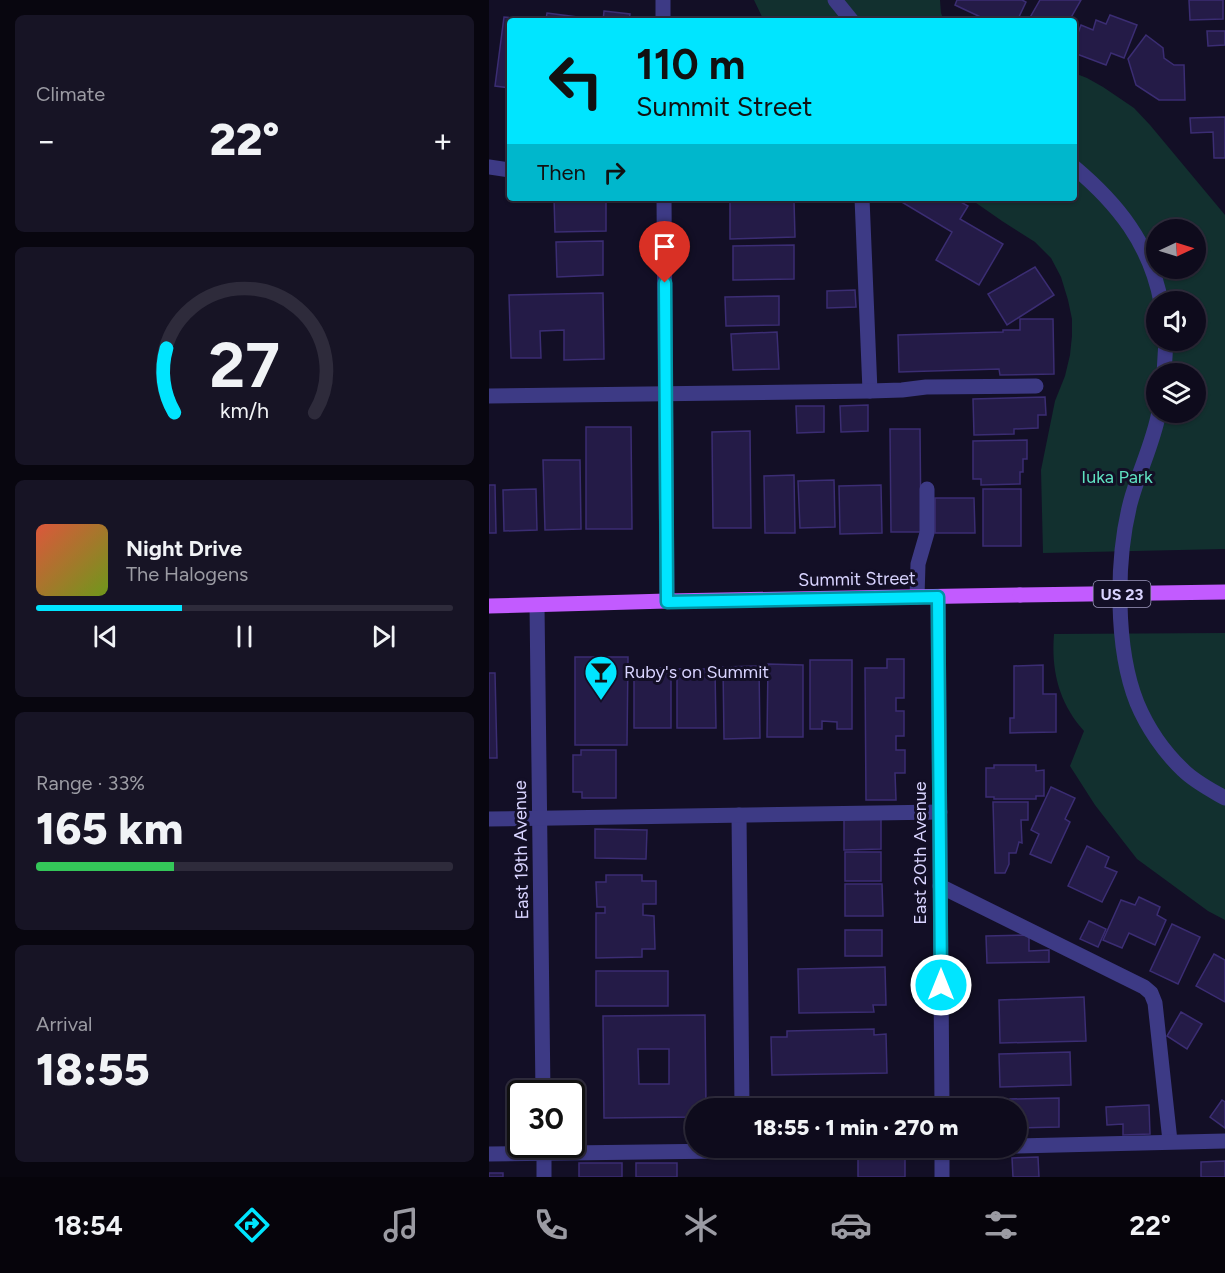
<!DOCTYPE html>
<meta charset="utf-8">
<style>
:root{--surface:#0e0b1c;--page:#171425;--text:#f1f3f6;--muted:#9b9ba3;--line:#2e2b3b;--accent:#00e5ff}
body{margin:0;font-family:Figtree,sans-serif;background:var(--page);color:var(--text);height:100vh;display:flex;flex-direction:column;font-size:22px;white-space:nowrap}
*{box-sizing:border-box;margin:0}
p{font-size:20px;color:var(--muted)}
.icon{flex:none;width:33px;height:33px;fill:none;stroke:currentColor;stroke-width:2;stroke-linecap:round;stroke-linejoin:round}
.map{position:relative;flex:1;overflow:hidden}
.details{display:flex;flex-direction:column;gap:15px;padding:15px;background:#08060f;width:489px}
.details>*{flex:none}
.banner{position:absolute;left:18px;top:18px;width:570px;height:183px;border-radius:6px;box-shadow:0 2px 4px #0004,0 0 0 2px var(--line);background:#00e5ff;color:#111;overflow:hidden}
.needle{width:39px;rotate:86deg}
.fabs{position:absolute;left:657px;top:219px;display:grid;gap:12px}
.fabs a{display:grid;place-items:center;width:60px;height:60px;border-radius:50%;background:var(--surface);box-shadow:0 2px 4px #0004,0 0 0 2px var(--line);font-size:30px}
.speed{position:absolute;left:18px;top:1080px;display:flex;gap:12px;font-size:30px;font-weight:700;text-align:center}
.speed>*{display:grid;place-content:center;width:78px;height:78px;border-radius:50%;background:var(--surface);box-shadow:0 2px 4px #0004,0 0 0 2px var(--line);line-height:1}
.speed .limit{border:3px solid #111;border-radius:9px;background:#fff;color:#111}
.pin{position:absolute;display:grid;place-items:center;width:51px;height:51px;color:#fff;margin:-62px -26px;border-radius:50% 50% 50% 0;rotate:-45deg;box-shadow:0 0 6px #0007}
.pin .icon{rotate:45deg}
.me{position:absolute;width:66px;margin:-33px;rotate:0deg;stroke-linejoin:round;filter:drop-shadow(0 0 4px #0008)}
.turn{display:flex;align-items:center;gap:21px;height:126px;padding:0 30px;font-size:27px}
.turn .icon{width:78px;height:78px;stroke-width:2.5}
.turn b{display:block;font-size:42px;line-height:51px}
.then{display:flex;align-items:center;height:57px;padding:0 30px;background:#0003;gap:12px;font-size:22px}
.big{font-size:45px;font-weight:800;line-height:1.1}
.details .card{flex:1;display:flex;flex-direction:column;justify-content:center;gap:9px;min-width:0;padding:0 21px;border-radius:9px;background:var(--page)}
.details .dial{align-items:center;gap:0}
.dial svg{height:156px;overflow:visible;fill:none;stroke:var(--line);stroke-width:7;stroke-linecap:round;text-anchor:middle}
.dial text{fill:var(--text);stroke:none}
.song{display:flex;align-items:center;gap:18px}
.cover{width:72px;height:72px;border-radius:9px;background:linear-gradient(135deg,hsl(10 70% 55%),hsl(80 70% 35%))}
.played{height:6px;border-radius:3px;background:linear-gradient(90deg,var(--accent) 35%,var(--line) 35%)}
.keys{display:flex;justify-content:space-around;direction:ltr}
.heat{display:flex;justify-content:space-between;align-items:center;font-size:33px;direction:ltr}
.charge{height:9px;border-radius:4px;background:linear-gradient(90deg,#34c759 33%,var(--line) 0)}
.trip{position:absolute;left:196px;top:1098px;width:342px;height:60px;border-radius:30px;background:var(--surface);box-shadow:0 2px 4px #0004,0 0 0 2px var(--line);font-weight:800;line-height:60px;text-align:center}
.tab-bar{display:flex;height:96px;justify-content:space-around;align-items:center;background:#06040b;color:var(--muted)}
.tab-bar .icon{width:42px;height:42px}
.tab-bar .on{color:var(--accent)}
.tab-bar b{font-size:27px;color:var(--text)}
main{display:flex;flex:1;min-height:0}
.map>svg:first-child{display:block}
</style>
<main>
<section class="details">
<div class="card"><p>Climate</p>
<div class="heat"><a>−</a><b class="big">22°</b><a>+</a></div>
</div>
<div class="card dial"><svg viewBox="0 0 100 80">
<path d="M14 69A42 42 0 1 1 86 69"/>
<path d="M14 69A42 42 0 0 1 10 36" stroke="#00e5ff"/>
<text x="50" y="56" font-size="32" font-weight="700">27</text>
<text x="50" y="72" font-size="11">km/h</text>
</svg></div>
<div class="card">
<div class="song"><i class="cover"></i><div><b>Night Drive</b><p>The Halogens</p></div></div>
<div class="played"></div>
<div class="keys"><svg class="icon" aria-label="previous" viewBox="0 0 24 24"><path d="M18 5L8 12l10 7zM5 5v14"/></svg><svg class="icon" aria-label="pause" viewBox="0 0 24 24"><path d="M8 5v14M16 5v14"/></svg><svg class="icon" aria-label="next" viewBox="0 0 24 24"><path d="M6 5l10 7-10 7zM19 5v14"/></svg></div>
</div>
<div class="card"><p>Range · 33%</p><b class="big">165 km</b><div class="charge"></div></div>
<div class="card"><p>Arrival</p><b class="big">18:55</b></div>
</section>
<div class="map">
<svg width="736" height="1177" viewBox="0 0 736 1177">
<rect width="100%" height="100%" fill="#130f26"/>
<g fill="#12302f" fill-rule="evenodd">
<polygon points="265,0 451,0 452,13 455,21 275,21"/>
<path d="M 585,73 L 598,78 L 614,87 L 645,108 L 661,125 L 736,215 L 736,549 L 554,553 L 552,470 L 566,401 L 576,376 L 581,355 L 583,336 L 583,319 L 579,300 L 572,277 L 562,258 L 546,242 L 513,221 L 480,198 L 585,198 ZM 668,230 L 706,230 L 706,268 L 668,268 ZM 668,302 L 706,302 L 706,340 L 668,340 ZM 668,374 L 706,374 L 706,412 L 668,412 Z"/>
<path d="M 736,633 L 736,920 L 719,911 L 648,859 L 606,805 L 581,766 L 595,731 C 570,703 562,671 565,634 Z"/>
</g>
<g fill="#241b47" stroke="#3b2d73" stroke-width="1.5" fill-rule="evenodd">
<polygon points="468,0 533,0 537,2 528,21 500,21 466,5"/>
<polygon points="551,0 592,0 580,21 539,21"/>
<polygon points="700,0 734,0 734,19 701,20"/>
<polygon points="115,11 141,14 140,21 114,21"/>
<polygon points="58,13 88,17 87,21 21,21 21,88 6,86 15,17 44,20 46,18 57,19"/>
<polygon points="621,15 648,25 635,58 622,53 617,65 585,53 585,44 592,25 604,30 607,20 617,24"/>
<polygon points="718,31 736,31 736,45 719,46"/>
<polygon points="657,35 674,48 675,58 685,65 695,65 696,100 670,100 647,85 639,59"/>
<polygon points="736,117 736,158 725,158 724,132 702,133 701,118"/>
<polygon points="65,198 117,198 117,231 66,232"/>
<polygon points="406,198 465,198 479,206 471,219 514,244 490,285 447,260 463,232"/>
<polygon points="305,201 306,237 241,239 241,202"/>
<polygon points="114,241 114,275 68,277 67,242"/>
<polygon points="305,245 305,279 244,280 244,246"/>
<polygon points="546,267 565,295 518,325 499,294"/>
<polygon points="366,290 367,307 338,308 338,291"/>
<polygon points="114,293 115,359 75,360 75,330 51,331 52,358 22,358 20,295"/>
<polygon points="290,296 290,325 237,326 236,297"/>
<polygon points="531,319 564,319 565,374 511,375 510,369 410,372 409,335 514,332 514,330 531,330"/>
<polygon points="288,332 290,369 244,370 242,334"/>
<polygon points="556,397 557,415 549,415 549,428 525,429 525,434 485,435 484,399"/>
<polygon points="379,405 379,431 352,432 351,406"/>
<polygon points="307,406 335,406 335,432 308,433"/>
<polygon points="97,427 142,427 143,529 97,529"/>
<polygon points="401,429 431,429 432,532 402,532"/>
<polygon points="261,431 262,528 224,528 223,432"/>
<polygon points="538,440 538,459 534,459 534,472 531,472 531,484 492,485 492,479 484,479 484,441"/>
<polygon points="54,460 91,460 92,529 56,530"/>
<polygon points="305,475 306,533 276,533 275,476"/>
<polygon points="345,480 346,527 311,528 309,481"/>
<polygon points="0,485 6,485 7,533 0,533"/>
<polygon points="392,485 393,533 351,534 350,486"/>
<polygon points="47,489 48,530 15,531 14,490"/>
<rect x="494" y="489" width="38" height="57"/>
<polygon points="446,498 485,498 486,533 446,533"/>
<polygon points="86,657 139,657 138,745 86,745"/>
<polygon points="398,659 415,659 415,698 407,698 407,711 415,711 415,736 407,736 407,750 416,750 416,773 406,773 407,800 377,800 376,668 398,668"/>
<polygon points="321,660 363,660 363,729 348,729 348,722 333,721 333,729 321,729"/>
<polygon points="279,664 314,665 314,737 278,737"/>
<polygon points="554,665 554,694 567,694 567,732 521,733 521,718 525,718 525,666"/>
<polygon points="270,666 271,738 235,739 234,667"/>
<rect x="145" y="668" width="37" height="60"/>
<polygon points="188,669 226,669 227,728 188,728"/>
<polygon points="0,673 6,673 8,758 0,758"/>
<polygon points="92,750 127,750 127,798 93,798 93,792 84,792 84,755 92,755"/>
<polygon points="505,765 547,765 547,771 555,770 555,796 547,796 547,799 505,799 505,797 497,797 497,768 505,768"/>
<polygon points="562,787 586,798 576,819 581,822 562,863 541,854 550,834 542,830"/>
<polygon points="504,802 539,802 539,820 532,820 533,843 530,842 527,853 520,853 520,864 516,873 506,873"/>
<polygon points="355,819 392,819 392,849 355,850"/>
<polygon points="106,829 158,830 157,859 106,858"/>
<polygon points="598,846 620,857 616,867 628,872 613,902 579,886"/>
<rect x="356" y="852" width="36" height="29"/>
<polygon points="117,875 153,875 153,881 167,881 167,904 154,904 154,915 165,916 166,949 153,949 153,957 107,958 107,913 116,913 116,907 108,907 107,882 117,882"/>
<polygon points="356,884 393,884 394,916 356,916"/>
<polygon points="650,897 671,907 668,915 677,920 666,945 640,933 633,948 614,940 632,900 646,905"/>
<polygon points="600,921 617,929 609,947 591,939"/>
<polygon points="683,924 711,937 689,984 661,971"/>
<rect x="356" y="930" width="37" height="26"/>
<polygon points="540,935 540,951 560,950 560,962 498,963 497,936"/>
<polygon points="725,954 736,960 736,1002 707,986"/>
<polygon points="396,967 397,1005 384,1005 385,1012 310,1013 309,969"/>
<rect x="107" y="971" width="72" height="35"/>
<polygon points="595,997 597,1041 511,1043 510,1000"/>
<polygon points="692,1012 713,1024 698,1049 678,1036"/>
<path d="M 216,1015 L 217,1108 L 207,1108 L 207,1117 L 115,1118 L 114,1016 ZM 149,1049 L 180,1049 L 180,1084 L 150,1084 Z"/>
<polygon points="385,1029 385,1035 397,1034 398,1073 283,1075 282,1037 298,1037 298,1031"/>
<polygon points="581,1052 582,1085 511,1087 510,1054"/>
<polygon points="570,1098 570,1127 528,1128 528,1108 521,1108 521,1099"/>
<polygon points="733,1100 736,1102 736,1128 721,1117"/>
<polygon points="660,1105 661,1134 634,1135 634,1124 618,1125 617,1107"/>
<polygon points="416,1156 416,1177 369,1177 369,1158"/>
<polygon points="549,1157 550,1177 524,1177 523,1158"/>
<polygon points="736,1161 736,1177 712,1177 712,1162"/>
<rect x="90" y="1163" width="43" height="14"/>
<rect x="147" y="1163" width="41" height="14"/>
<rect x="0" y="1173" width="14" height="4"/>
</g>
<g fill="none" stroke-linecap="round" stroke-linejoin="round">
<g stroke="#3d3a85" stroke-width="15">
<polyline points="174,0 174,21"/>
<polyline points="346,0 363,21"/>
<polyline points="0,167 21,170"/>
<path d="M 585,167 C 629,204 661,244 672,302"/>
<polyline points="175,198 178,601"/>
<polyline points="373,198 381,391"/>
<polyline points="675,374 677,340"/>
<polyline points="0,396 381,391 413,390 437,387 547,386"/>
<path d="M 670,412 C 664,444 649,473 641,504 C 627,560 626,648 648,703 C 658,727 675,752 694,770 C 706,782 722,790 736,798"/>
<polyline points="428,597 429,564 438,533 438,489"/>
<polyline points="449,597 453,1108"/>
<polyline points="48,605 54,1094"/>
<polyline points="250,815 253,1108"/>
<polyline points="0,819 451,812"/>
<polyline points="451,886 655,987 662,993 666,1003 681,1141"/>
<polyline points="55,1144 55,1177"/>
<polyline points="528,1146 736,1141"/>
<polyline points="453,1148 453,1177"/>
<polyline points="0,1154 463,1148"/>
</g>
<polyline stroke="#c25bff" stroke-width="15" points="0,606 178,601 531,595"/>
<polyline stroke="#c25bff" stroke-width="15" points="531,595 736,592"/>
</g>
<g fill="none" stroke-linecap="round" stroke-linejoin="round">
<defs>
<polyline id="route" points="176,283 178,602 449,597 452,985"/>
</defs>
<use href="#route" stroke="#0095a6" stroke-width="15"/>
<use href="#route" stroke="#00e5ff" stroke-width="10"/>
</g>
<defs>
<symbol id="bar-pin" viewBox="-11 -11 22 30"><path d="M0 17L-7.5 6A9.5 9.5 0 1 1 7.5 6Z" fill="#00e5ff" stroke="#130f26"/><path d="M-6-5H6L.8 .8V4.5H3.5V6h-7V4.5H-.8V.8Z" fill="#111"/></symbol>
</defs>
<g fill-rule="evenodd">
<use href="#bar-pin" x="93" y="653" width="38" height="52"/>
</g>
<g text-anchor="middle" stroke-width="6" stroke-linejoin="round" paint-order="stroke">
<rect fill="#130f26" stroke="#9e99be" stroke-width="1.5" x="604.5" y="581" width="57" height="26" rx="4.5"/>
<g font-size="16" font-weight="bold" fill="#d9d4ff">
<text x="633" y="600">US 23</text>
</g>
<g font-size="18" fill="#5fe0c0" stroke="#130f26">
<text x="628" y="483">Iuka Park</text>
</g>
<g font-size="18" fill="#d9d4ff" stroke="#130f26">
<text transform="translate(368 579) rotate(-1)" y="6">Summit Street</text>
<text transform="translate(32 850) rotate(-91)" y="6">East 19th Avenue</text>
<text transform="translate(431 853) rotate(-90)" y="6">East 20th Avenue</text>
</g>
<g font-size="18" fill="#d9d4ff" stroke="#130f26" text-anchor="start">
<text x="135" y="678">Ruby's on Summit</text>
</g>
</g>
</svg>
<div class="fabs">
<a><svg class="needle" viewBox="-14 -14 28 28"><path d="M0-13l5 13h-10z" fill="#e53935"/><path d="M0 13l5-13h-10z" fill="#9b9ba3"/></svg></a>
<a><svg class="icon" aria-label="sound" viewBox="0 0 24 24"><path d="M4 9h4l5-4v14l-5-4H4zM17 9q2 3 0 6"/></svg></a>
<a><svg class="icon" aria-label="layers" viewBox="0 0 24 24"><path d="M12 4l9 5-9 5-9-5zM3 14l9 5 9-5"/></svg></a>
</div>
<div class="speed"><div class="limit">30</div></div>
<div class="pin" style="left:176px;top:283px;background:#d93025"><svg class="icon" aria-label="arrive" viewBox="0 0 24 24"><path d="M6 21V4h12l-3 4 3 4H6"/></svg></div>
<svg class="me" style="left:452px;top:985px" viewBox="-20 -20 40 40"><circle r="17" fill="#00e5ff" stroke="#fff" stroke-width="3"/><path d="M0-11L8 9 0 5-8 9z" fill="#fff"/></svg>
<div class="trip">18:55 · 1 min · 270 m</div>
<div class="banner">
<div class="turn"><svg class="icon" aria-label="left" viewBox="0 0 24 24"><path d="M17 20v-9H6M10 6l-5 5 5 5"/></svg><div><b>110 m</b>Summit Street</div></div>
<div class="then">Then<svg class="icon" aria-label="right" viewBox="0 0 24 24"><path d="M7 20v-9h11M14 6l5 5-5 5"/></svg></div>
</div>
</div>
</main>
<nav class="tab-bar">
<b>18:54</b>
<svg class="icon on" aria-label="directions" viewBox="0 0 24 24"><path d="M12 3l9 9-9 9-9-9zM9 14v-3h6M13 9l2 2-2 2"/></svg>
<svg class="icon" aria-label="music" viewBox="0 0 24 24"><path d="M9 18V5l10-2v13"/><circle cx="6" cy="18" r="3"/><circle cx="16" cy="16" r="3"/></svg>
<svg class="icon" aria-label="phone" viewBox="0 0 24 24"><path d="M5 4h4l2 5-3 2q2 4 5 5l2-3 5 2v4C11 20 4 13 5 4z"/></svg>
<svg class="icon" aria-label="climate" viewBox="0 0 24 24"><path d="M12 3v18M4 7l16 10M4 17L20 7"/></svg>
<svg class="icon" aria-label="car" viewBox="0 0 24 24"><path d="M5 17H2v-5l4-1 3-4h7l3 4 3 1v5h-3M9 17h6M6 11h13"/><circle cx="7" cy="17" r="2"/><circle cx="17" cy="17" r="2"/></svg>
<svg class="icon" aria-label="filters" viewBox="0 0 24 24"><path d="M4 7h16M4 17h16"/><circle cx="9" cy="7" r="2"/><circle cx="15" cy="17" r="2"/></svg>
<b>22°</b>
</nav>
